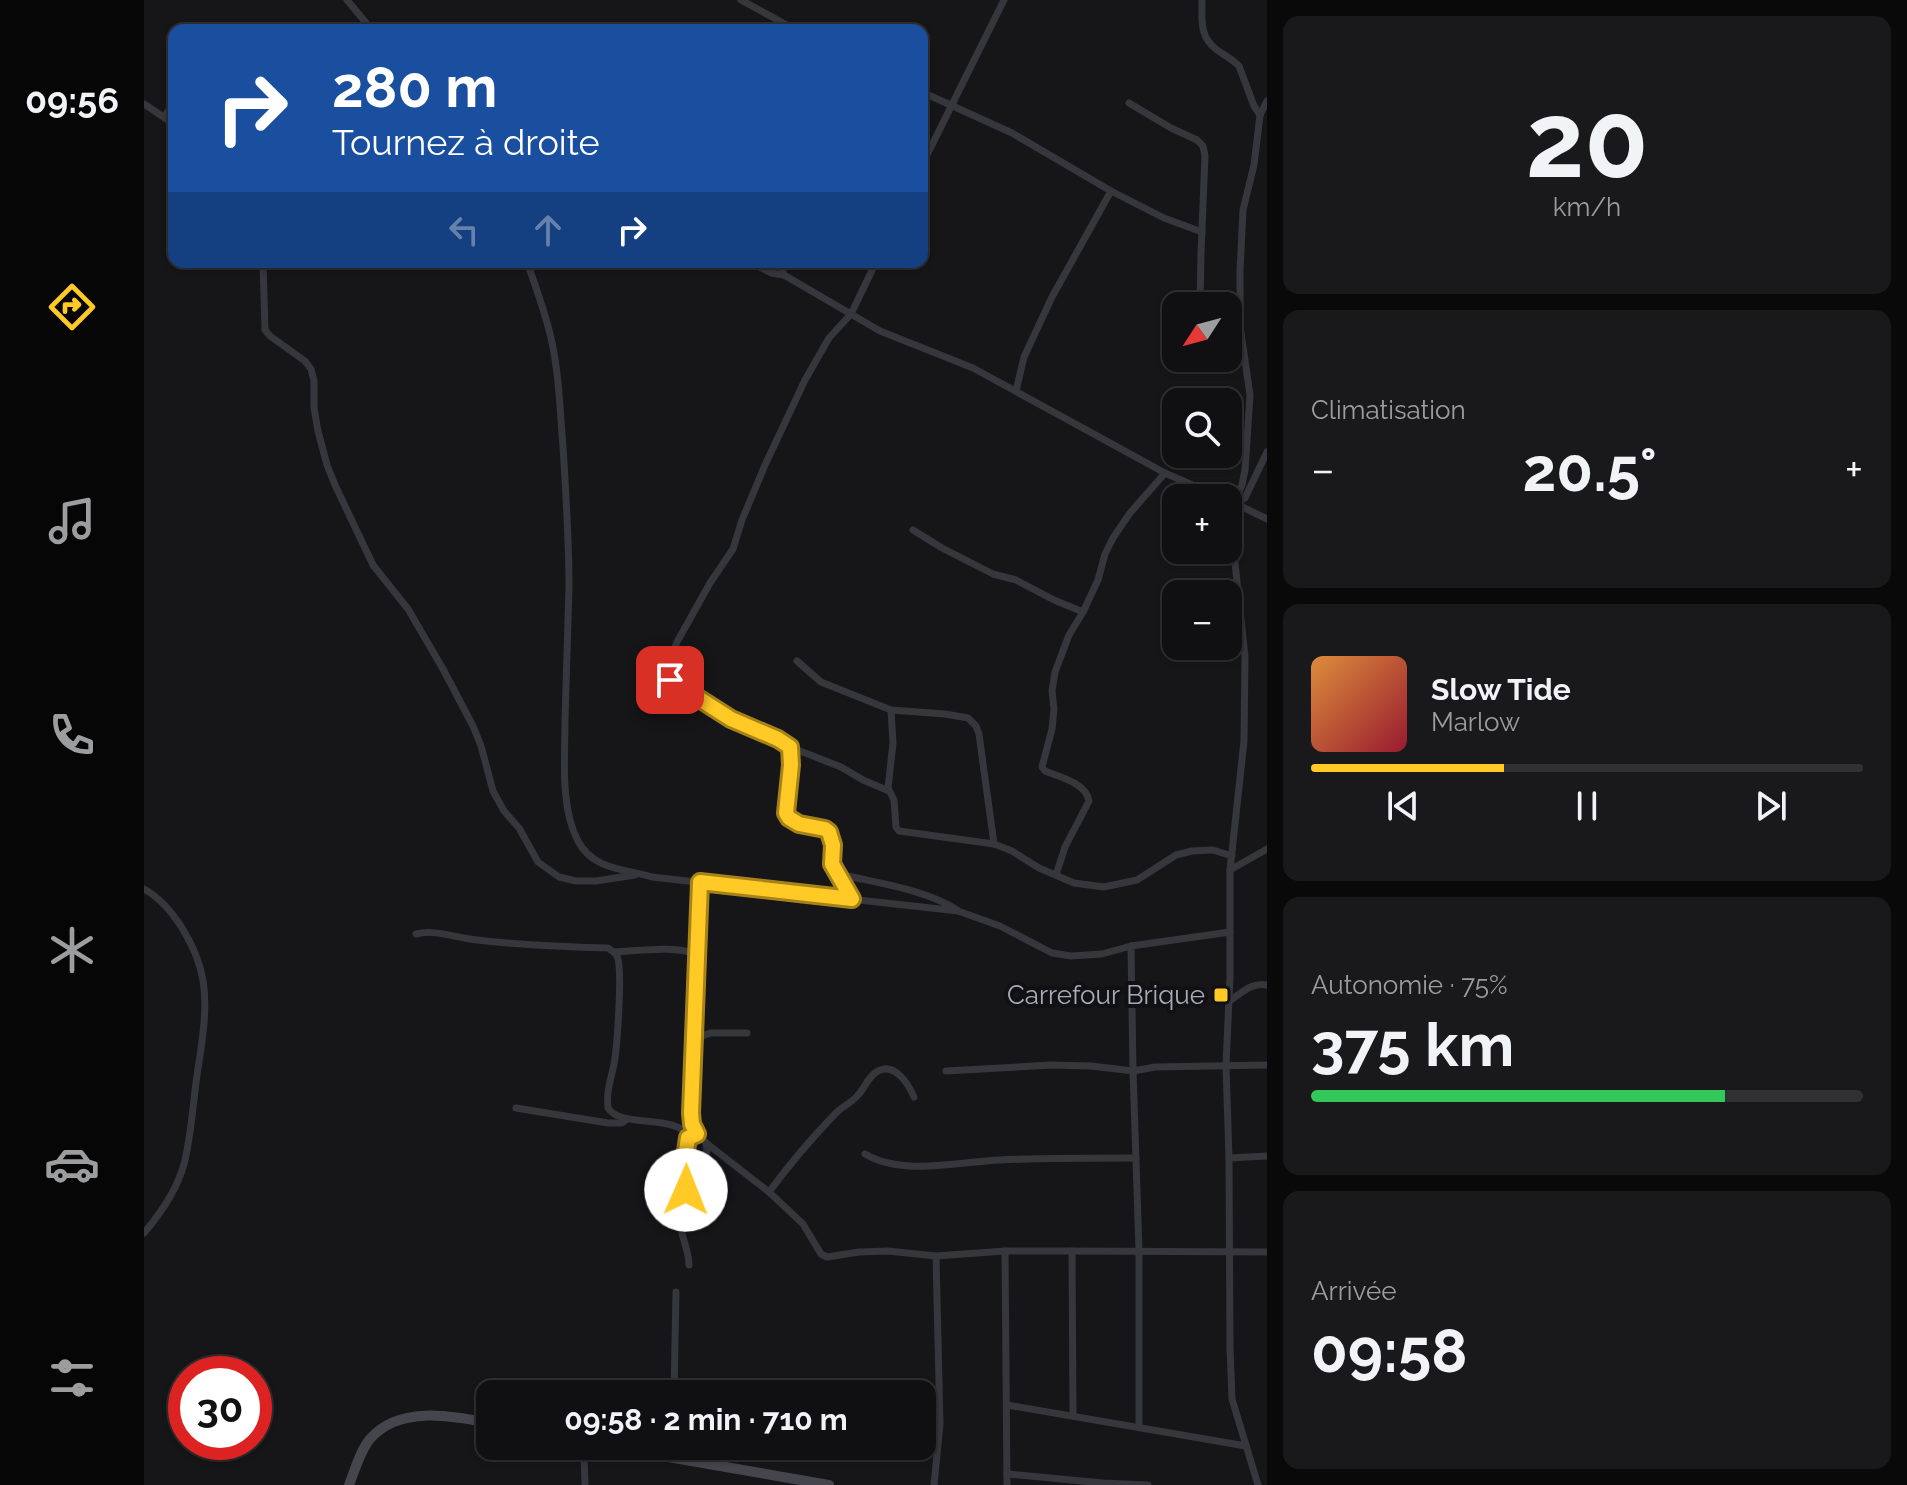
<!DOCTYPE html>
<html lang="fr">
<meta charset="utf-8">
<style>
:root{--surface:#101012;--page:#19191b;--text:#f1f3f6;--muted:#9c9d9f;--line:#303032;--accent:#ffc926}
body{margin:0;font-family:Raleway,sans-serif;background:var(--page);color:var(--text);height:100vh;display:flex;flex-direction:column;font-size:30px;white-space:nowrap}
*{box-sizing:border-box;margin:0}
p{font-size:26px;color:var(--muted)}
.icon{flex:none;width:44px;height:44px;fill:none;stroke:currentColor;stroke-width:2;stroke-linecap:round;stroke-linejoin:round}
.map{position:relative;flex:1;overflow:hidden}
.drawer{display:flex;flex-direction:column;gap:16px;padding:16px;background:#09090a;width:640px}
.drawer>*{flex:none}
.banner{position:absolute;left:24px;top:24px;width:760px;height:244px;border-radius:16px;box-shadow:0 2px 6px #0004,0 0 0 2px var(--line);background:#1a4fa0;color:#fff;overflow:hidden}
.needle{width:52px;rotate:234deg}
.fabs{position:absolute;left:1018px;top:292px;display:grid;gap:16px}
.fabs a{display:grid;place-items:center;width:80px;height:80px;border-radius:16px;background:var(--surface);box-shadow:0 2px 6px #0004,0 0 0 2px var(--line);font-size:40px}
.speed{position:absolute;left:24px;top:1356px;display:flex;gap:16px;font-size:40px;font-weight:700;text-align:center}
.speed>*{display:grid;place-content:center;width:104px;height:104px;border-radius:50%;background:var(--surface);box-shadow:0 2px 6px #0004,0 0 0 2px var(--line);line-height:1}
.speed .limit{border:12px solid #d22;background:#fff;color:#111}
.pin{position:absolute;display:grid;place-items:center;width:68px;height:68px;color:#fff;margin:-34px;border-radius:16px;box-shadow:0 4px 12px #0006}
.me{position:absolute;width:88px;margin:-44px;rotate:1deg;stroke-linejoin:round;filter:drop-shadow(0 0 6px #0008)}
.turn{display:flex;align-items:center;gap:28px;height:168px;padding:0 32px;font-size:36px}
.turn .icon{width:104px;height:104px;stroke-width:2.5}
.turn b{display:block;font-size:56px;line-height:68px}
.lanes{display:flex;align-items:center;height:76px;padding:0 32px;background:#0003;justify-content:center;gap:40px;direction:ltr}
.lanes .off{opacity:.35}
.big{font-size:60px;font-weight:700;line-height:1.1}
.drawer .tile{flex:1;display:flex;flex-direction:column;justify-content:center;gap:12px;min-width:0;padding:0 28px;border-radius:16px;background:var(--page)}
.drawer .dial{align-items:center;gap:0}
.dial b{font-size:104px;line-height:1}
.song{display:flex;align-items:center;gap:24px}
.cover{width:96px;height:96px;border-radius:12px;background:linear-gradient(135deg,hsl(30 70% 55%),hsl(350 70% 35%))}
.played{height:8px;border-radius:4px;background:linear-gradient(90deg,var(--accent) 35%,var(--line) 35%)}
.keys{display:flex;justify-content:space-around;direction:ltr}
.heat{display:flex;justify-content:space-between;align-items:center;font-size:44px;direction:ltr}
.charge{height:12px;border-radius:6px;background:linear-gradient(90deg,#34c759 75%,var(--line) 0)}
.trip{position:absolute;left:332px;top:1380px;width:460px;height:80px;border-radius:16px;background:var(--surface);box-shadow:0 2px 6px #0004,0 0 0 2px var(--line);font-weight:700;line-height:80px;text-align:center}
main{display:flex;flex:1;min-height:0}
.menu{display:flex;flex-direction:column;width:144px;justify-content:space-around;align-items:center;background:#060607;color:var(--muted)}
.menu .icon{width:56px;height:56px}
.menu .on{color:var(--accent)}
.menu b{font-size:36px;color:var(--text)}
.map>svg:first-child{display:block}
</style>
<main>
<nav class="menu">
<b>09:56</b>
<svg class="icon on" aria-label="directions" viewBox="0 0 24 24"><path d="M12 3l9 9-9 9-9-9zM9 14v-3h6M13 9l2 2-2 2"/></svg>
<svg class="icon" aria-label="music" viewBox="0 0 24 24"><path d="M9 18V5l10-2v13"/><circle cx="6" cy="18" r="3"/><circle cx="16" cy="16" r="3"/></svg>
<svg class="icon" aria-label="phone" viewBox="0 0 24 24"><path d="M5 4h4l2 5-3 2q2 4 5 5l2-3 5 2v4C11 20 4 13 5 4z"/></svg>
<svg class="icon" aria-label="climate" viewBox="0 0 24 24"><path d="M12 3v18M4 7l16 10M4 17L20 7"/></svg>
<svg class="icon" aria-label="car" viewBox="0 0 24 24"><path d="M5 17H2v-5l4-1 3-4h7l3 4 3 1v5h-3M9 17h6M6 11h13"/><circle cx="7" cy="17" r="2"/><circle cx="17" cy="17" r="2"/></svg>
<svg class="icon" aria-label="filters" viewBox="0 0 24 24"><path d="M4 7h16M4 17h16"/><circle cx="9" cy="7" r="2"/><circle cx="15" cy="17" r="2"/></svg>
</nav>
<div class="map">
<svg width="1123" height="1485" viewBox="0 0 1123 1485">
<rect width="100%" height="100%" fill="#161518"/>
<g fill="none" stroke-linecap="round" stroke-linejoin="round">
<g stroke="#36363d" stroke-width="7">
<polyline points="203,0 228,30"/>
<polyline points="597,0 652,30"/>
<path d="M 1058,0 C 1058,19 1055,37 1073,50 C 1080,55 1088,59 1095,66 L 1110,106 L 1116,115"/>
<polyline points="778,92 868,133 967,191 1020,218 1058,232"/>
<polyline points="985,103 1027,128 1053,140 1059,146 1061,156 1057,253 1056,306"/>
<polyline points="0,104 30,124"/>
<polyline points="20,117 30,103"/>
<polyline points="778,165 860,0"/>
<polyline points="119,262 121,330 126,336 161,361 167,369 170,381 170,408 174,431 183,465 191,485 229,565 264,609 299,669 329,726 337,746 349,791 360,811 375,828 394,862 415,877 432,881 452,881 491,875"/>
<path d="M 383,262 C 392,287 401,312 407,338 C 415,373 416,410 419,447 C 422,493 425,540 425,587 C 424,631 422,676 421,721 C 421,758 416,807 434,841 C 449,870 481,869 508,877 L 814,911 L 856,926 L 908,953 L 927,956 L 958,954 L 987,946 L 1086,932"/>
<polyline points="606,262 627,273 640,275 736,331 829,368 1021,473 1078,498"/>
<polyline points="636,262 640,275"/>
<polyline points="872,391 880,357 908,297 967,191"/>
<polyline points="1093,496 1097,500 1101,498 1123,452"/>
<polyline points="1084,500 1123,519"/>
<polyline points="1090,503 1098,485 1101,470 1106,395 1096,326 1096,271 1099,210 1110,165 1116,115 1123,101"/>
<polyline points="1096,506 1091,524 1089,544 1101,657 1100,741 1086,870 1086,977 1082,1065 1085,1158 1086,1348 1088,1399 1114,1485"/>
<polyline points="769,530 798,548 849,574 872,580 910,600 939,612"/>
<polyline points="653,661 677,682 747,710 801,714 824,718 832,726 835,734 850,844"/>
<polyline points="747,710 749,743 744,788 750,800 752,827 755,831 850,844 868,851 895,868 930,883 960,887 993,880 1032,855 1048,851 1069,850 1088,856"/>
<polyline points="646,747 697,767 719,780 745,791"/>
<polyline points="1086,870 1123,849"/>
<path d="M 695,874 C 732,883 781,889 813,910"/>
<path d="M 912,875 L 921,847 L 945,801 C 942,783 916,777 901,771 L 898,767 L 908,729 L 910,709 L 908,691 L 911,672 L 925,635 L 939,612 L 954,580 L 961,554 L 969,538 L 986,513 L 1021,473"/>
<path d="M 0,889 C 29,905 53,947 59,980 C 65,1016 55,1055 51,1091 C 48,1115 46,1141 40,1164 C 33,1190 17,1213 0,1233"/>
<polyline points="708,899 688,864 687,836 681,829 648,821 642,813 647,765 646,747 634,739 587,719 526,680 523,675 523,668 533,642 566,583 589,549 598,520 621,465 661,380 685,338 707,314 732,262"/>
<path d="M 272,934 C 292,929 312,938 333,940 C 377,945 420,947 464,948 C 468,951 471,952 473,956 C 479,968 473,1048 470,1064 C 467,1079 462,1092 464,1108 C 477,1129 534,1113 544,1137 C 548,1146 537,1158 537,1167 C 536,1175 541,1183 542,1191 C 542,1202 536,1212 536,1222 C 537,1237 545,1250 545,1265"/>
<polyline points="987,946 989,1071 995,1251 995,1427"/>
<path d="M 470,952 C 495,951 532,945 554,955"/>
<path d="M 1085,1001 C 1098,993 1107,982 1123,985"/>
<path d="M 603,1033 L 566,1033 L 551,1039 L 547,1113 C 549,1126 553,1134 562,1143 L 625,1192 L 659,1224 L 677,1254 L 683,1257 L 715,1252 L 744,1251 L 792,1256 L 861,1251 L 928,1251 L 1123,1252"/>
<polyline points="551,1039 550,1016 554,955 556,882"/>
<polyline points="802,1071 907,1065 947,1066 989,1071 1011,1067 1123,1065"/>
<polyline points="372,1108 464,1123 478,1123 483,1119"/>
<polyline points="542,1151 550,1159 559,1157 563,1152 562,1143"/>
<path d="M 721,1154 C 758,1176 814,1162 855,1160 C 901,1158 946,1158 992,1158"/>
<polyline points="1085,1158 1123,1156"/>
<path d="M 625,1192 C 645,1165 667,1139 690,1115 C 697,1107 708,1103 714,1095 C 721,1088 724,1076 734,1071 C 751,1062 765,1085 770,1097"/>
<polyline points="861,1251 863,1485"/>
<polyline points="928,1251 929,1415"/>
<polyline points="530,1394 532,1292"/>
<polyline points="863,1405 1102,1446"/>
<polyline points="531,1446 531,1458"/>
<polyline points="863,1474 959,1483 1004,1485"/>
<polyline points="441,1485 440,1454 442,1446"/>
<polyline points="790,1485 796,1424 792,1256"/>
</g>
<g stroke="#44454d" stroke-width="10">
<polyline points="461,1446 685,1485"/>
<path d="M 205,1485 C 211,1470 216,1451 226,1439 C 255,1405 308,1416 346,1423"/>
</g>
</g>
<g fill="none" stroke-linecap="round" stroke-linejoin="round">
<defs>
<polyline id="route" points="526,680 587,719 634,739 646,747 647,765 642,813 645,818 655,824 681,829 685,832 689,845 688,864 708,899 556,882 547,1113 548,1124 553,1134 544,1138 542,1151 537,1165 542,1190"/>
</defs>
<use href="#route" stroke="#a68319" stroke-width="20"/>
<use href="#route" stroke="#ffc926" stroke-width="14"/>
</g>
<rect fill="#ffc926" stroke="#111013" stroke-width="3" x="1069" y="987" width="16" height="16" rx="4"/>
<g text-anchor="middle" stroke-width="8" stroke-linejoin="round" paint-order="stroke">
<g font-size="26" fill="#a6aab9" stroke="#111013" text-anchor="end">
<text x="1061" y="1004">Carrefour Brique</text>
</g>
</g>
</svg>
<div class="fabs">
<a><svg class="needle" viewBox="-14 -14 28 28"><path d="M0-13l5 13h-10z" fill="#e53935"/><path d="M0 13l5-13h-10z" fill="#9c9d9f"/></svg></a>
<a><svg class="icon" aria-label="search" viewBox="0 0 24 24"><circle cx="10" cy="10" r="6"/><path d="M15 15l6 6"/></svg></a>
<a>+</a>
<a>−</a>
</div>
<div class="speed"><div class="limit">30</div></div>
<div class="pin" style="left:526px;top:680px;background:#d93025"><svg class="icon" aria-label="arrive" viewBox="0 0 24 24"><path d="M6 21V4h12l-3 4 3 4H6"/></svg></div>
<svg class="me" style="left:542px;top:1190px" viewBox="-20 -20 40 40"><circle r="19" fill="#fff"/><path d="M0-13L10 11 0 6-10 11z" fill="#ffc926"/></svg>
<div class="trip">09:58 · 2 min · 710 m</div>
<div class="banner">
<div class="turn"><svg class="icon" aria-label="right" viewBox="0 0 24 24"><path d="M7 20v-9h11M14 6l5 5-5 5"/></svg><div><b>280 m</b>Tournez à droite</div></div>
<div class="lanes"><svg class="icon off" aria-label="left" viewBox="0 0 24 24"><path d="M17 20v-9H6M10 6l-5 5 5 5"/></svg><svg class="icon off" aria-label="ahead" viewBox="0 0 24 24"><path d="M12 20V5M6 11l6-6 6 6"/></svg><svg class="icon" aria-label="right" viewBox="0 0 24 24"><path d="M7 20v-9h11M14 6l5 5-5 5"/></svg></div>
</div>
</div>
<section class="drawer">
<div class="tile dial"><b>20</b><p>km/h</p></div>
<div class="tile"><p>Climatisation</p>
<div class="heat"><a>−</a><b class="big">20.5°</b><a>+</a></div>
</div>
<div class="tile">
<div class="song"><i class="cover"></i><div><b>Slow Tide</b><p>Marlow</p></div></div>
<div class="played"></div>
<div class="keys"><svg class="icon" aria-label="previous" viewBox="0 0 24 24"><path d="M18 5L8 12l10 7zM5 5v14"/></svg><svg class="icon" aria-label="pause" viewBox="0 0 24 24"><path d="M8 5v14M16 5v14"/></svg><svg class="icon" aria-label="next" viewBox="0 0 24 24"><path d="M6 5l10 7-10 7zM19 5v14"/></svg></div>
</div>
<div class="tile"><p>Autonomie · 75%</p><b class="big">375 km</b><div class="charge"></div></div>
<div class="tile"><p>Arrivée</p><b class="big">09:58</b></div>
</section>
</main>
